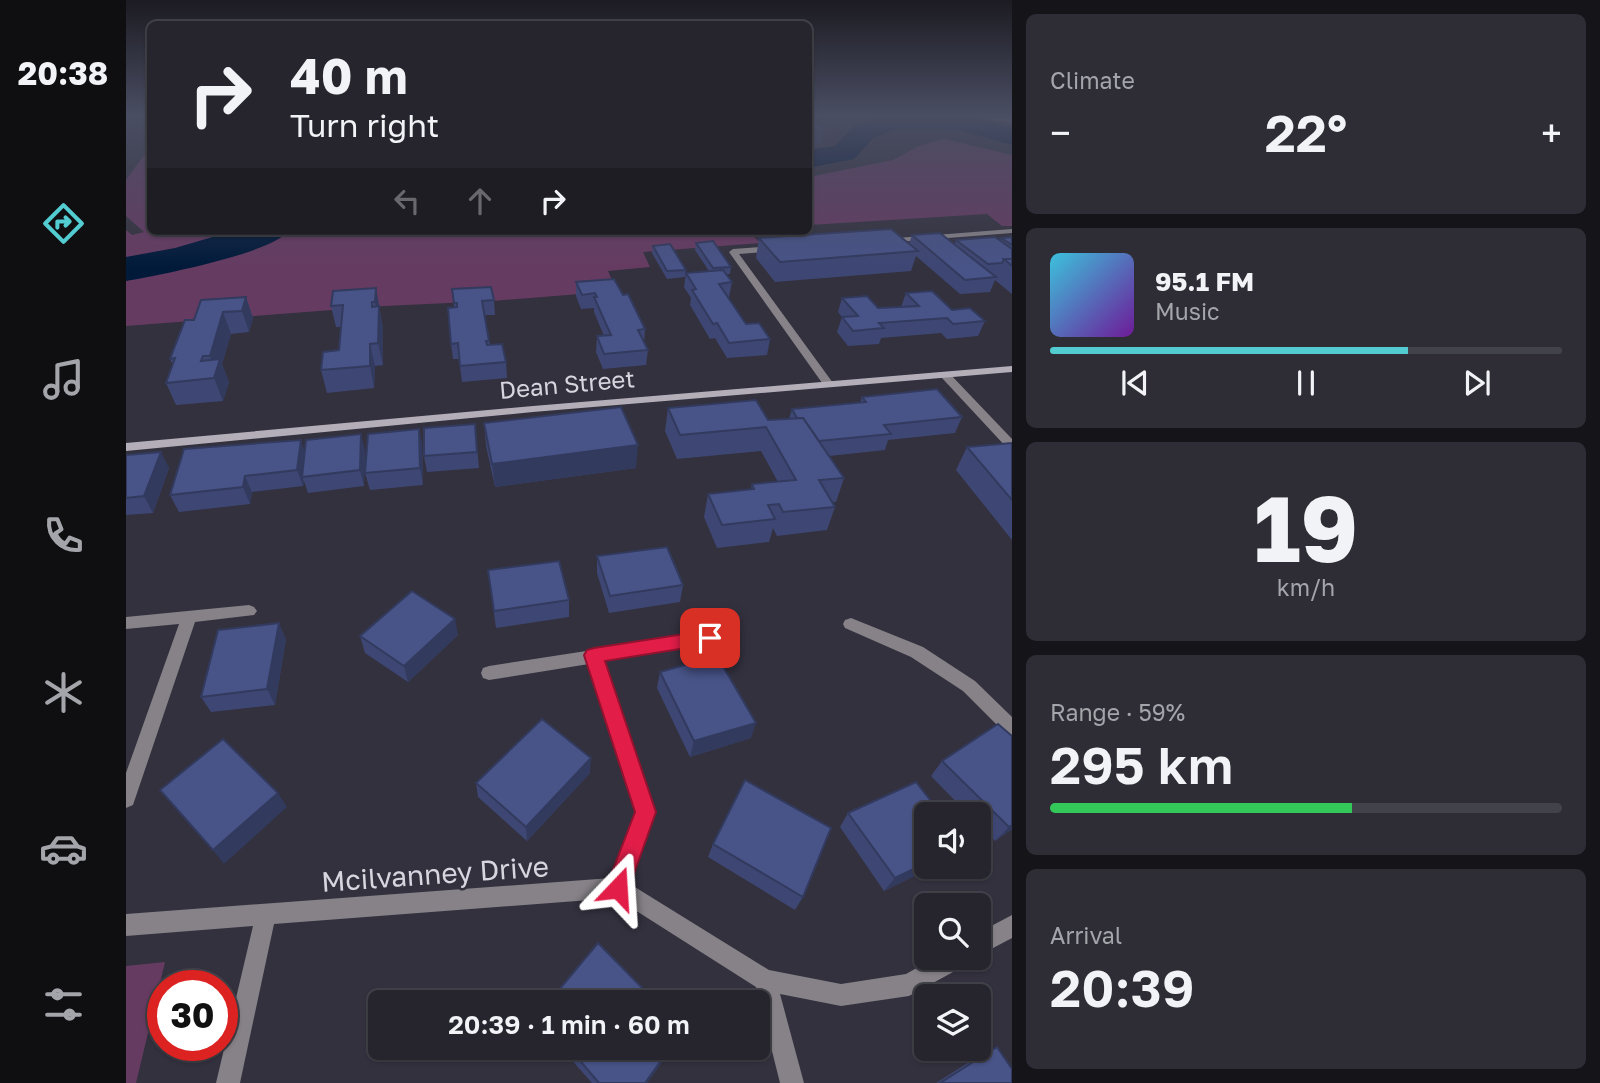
<!DOCTYPE html>
<meta charset="utf-8">
<style>
:root{--surface:#26252e;--page:#2e2d36;--text:#f1f3f6;--muted:#a4a5aa;--line:#42424a;--accent:#52ccd1}
body{margin:0;font-family:"Golos Text",sans-serif;background:var(--page);color:var(--text);height:100vh;display:flex;flex-direction:column;font-size:26px;white-space:nowrap}
*{box-sizing:border-box;margin:0}
p{font-size:23px;color:var(--muted)}
.icon{flex:none;width:38px;height:38px;fill:none;stroke:currentColor;stroke-width:2;stroke-linecap:round;stroke-linejoin:round}
.map{position:relative;flex:1;overflow:hidden}
.sheet{display:flex;flex-direction:column;gap:14px;padding:14px;background:#151419;width:588px}
.sheet>*{flex:none}
.guide{position:absolute;left:21px;top:21px;width:665px;height:214px;border-radius:10px;box-shadow:0 2px 5px #0004,0 0 0 2px var(--line);background:#26252e;color:var(--text);overflow:hidden}
.fabs{position:absolute;left:788px;top:802px;display:grid;gap:14px}
.fabs a{display:grid;place-items:center;width:77px;height:77px;border-radius:10px;background:var(--surface);box-shadow:0 2px 5px #0004,0 0 0 2px var(--line);font-size:35px}
.speed{position:absolute;left:21px;top:970px;display:flex;gap:14px;font-size:35px;font-weight:700;text-align:center}
.speed>*{display:grid;place-content:center;width:91px;height:91px;border-radius:50%;background:var(--surface);box-shadow:0 2px 5px #0004,0 0 0 2px var(--line);line-height:1}
.speed .limit{border:10px solid #d22;background:#fff;color:#111}
.pin{position:absolute;display:grid;place-items:center;width:60px;height:60px;color:#fff;margin:-30px;border-radius:14px;box-shadow:0 4px 10px #0006}
.me{position:absolute;width:77px;margin:-38px;rotate:20deg;stroke-linejoin:round;filter:drop-shadow(0 0 5px #0008)}
.turn{display:flex;align-items:center;gap:24px;height:147px;padding:0 28px;font-size:32px}
.turn .icon{width:91px;height:91px;stroke-width:2.5}
.turn b{display:block;font-size:49px;line-height:60px}
.lanes{display:flex;align-items:center;height:66px;padding:0 28px;background:#0003;justify-content:center;gap:35px;direction:ltr}
.lanes .off{opacity:.35}
.big{font-size:52px;font-weight:600;line-height:1.1}
.sheet .tile{flex:1;display:flex;flex-direction:column;justify-content:center;gap:10px;min-width:0;padding:0 24px;border-radius:10px;background:var(--page)}
.sheet .dial{align-items:center;gap:0}
.dial b{font-size:91px;line-height:1}
.song{display:flex;align-items:center;gap:21px}
.cover{width:84px;height:84px;border-radius:10px;background:linear-gradient(135deg,hsl(190 70% 55%),hsl(280 70% 35%))}
.played{height:7px;border-radius:4px;background:linear-gradient(90deg,var(--accent) 70%,var(--line) 70%)}
.keys{display:flex;justify-content:space-around;direction:ltr}
.heat{display:flex;justify-content:space-between;align-items:center;font-size:38px;direction:ltr}
.charge{height:10px;border-radius:5px;background:linear-gradient(90deg,#34c759 59%,var(--line) 0)}
.trip{position:absolute;left:242px;top:990px;width:402px;height:70px;border-radius:10px;background:var(--surface);box-shadow:0 2px 5px #0004,0 0 0 2px var(--line);font-weight:600;line-height:70px;text-align:center}
main{display:flex;flex:1;min-height:0}
.tab-bar{display:flex;flex-direction:column;width:126px;justify-content:space-around;align-items:center;background:#0f0f12;color:var(--muted)}
.tab-bar .icon{width:49px;height:49px}
.tab-bar .active{color:var(--accent)}
.tab-bar b{font-size:32px;color:var(--text)}
.map>svg:first-child{display:block}
</style>
<main>
<nav class="tab-bar">
<b>20:38</b>
<svg class="icon active" aria-label="directions" viewBox="0 0 24 24"><path d="M12 3l9 9-9 9-9-9zM9 14v-3h6M13 9l2 2-2 2"/></svg>
<svg class="icon" aria-label="music" viewBox="0 0 24 24"><path d="M9 18V5l10-2v13"/><circle cx="6" cy="18" r="3"/><circle cx="16" cy="16" r="3"/></svg>
<svg class="icon" aria-label="phone" viewBox="0 0 24 24"><path d="M5 4h4l2 5-3 2q2 4 5 5l2-3 5 2v4C11 20 4 13 5 4z"/></svg>
<svg class="icon" aria-label="climate" viewBox="0 0 24 24"><path d="M12 3v18M4 7l16 10M4 17L20 7"/></svg>
<svg class="icon" aria-label="car" viewBox="0 0 24 24"><path d="M5 17H2v-5l4-1 3-4h7l3 4 3 1v5h-3M9 17h6M6 11h13"/><circle cx="7" cy="17" r="2"/><circle cx="17" cy="17" r="2"/></svg>
<svg class="icon" aria-label="filters" viewBox="0 0 24 24"><path d="M4 7h16M4 17h16"/><circle cx="9" cy="7" r="2"/><circle cx="15" cy="17" r="2"/></svg>
</nav>
<div class="map">
<svg width="886" height="1083" viewBox="0 0 886 1083">
<rect width="100%" height="100%" fill="#33313e"/>
<g fill="#663b62">
<polygon points="818,139 886,155 886,226 876,226 861,214 683,225 683,177 767,160 793,146"/>
<polygon points="24,147 24,231 623,231 634,243 517,252 524,267 482,271 491,291 366,301 258,306 0,326 0,230 6,235 18,232 0,216 0,180"/>
<polygon points="39,962 10,1083 0,1083 0,966"/>
</g>
<g fill="none" stroke-linecap="round" stroke-linejoin="round">
<g fill="#011a3a" fill-rule="evenodd">
<polygon points="756,116 843,116 886,128 886,145 833,130 770,129 747,138 728,159 682,168 682,150 709,146 727,126"/>
<path d="M 107,231 L 162,231 C 147,253 30,276 0,281 L 0,257 L 49,248 Z"/>
</g>
<g fill="#868288" fill-rule="evenodd">
<polygon points="853,116 886,119 886,123 856,118"/>
<polygon points="886,229 886,233 758,243 754,241 758,239"/>
<polygon points="647,246 650,247 650,251 613,254 707,383 707,387 699,387 603,252 607,249"/>
<polygon points="820,373 824,374 886,439 886,450 882,449 816,378 815,376"/>
<polygon points="123,605 128,607 131,611 128,615 69,622 9,799 7,805 0,808 0,773 53,624 0,629 0,617"/>
<polygon points="725,618 797,647 849,681 886,717 886,736 880,734 837,691 785,657 719,628 717,624 719,620"/>
<polygon points="584,632 590,634 592,638 590,642 584,644 478,661 530,812 504,884 643,970 715,984 780,974 810,957 843,957 840,965 783,996 715,1006 654,994 678,1083 654,1083 630,987 490,898 148,924 114,1083 90,1083 127,926 0,936 0,914 485,878 510,812 463,664 363,680 357,678 355,673 357,668 363,666"/>
<polygon points="886,915 886,938 852,956 852,933"/>
</g>
<polygon fill="#b4aeb8" fill-rule="evenodd" points="886,366 886,372 407,412 0,451 0,443 407,406"/>
</g>
<g fill="#3e4774">
<polygon points="786,235 829,244 830,240 874,241 875,238 886,237 886,294 869,280 864,292 834,294 790,256 785,271 649,282 630,258 633,238 783,244"/>
<polygon points="570,243 605,267 604,274 600,274 606,282 603,297 602,297 620,324 644,339 641,355 601,358 589,338 584,339 564,305 565,298 558,287 560,273 583,271 569,250"/>
<polygon points="527,246 560,270 559,277 541,279 526,253"/>
<polygon points="450,282 497,295 519,329 518,343 522,350 520,365 477,369 470,352 471,336 478,336 468,312 468,308 455,309 450,296"/>
<polygon points="250,288 257,328 257,365 249,366 248,388 201,393 195,370 213,350 215,327 210,327 205,306"/>
<polygon points="326,289 368,300 369,315 359,315 364,345 380,362 381,378 336,382 333,359 327,359 325,344 328,307"/>
<polygon points="780,293 859,321 852,336 821,339 815,333 755,338 753,344 722,346 711,332 716,317 712,312 716,298 752,308 775,307"/>
<polygon points="120,297 127,318 123,332 105,334 96,364 103,382 97,401 50,405 40,383 47,365 44,359 68,320"/>
<polygon points="736,397 836,417 829,433 762,440 759,450 703,456 718,478 710,502 707,502 709,507 701,530 651,536 647,528 643,542 591,548 578,517 582,494 625,489 626,484 652,482 635,451 551,459 539,431 542,408 642,420 663,419 666,409 734,403"/>
<polygon points="358,423 510,468 369,487 360,446"/>
<polygon points="349,424 353,468 301,472 298,456"/>
<polygon points="293,429 296,445 297,485 244,490 239,473"/>
<polygon points="886,443 886,540 830,470 841,447"/>
<polygon points="239,450 238,486 182,493 178,481 177,486 126,492 124,504 53,512 44,495 179,452"/>
<polygon points="0,455 43,468 27,513 0,515"/>
<polygon points="471,556 557,585 554,602 483,613 471,573"/>
<polygon points="362,570 443,600 443,617 370,628"/>
<polygon points="332,635 282,682 239,653 234,636"/>
<polygon points="160,639 149,705 85,712 75,697"/>
<polygon points="534,672 625,738 564,757 531,688"/>
<polygon points="886,736 886,829 869,841 852,824 852,814 842,814 805,776 816,761"/>
<polygon points="464,773 401,841 352,797 350,783"/>
<polygon points="722,813 800,866 808,866 758,891 714,827"/>
<polygon points="587,844 677,897 669,910 582,857"/>
<polygon points="871,1047 886,1083 810,1083 848,1059"/>
<polygon points="435,1048 546,1048 521,1083 466,1083"/>
</g>
<g fill="#323a5e">
<polygon points="698,128 695,144 682,146 682,130"/>
<polygon points="250,288 257,328 257,365 252,343 253,319 249,302"/>
<polygon points="120,297 127,318 123,332 116,311"/>
<polygon points="97,312 105,334 96,364 103,382 97,401 88,378 90,372 84,356"/>
<polygon points="244,344 249,366 248,388 244,366"/>
<polygon points="293,429 296,445 297,485 294,468"/>
<polygon points="235,434 239,450 238,486 234,470"/>
<polygon points="175,440 180,456 176,477 178,481 177,486 171,470"/>
<polygon points="512,445 510,468 369,487 366,464"/>
<polygon points="35,452 43,468 27,513 18,496"/>
<polygon points="119,476 126,492 124,504 117,487"/>
<polygon points="329,619 332,635 282,682 278,666"/>
<polygon points="153,623 160,639 149,705 141,689"/>
<polygon points="630,723 625,738 564,757 568,741"/>
<polygon points="465,758 464,773 401,841 400,827"/>
<polygon points="152,793 161,807 98,864 87,850"/>
<polygon points="886,825 886,829 869,841 883,827"/>
<polygon points="800,863 800,866 808,866 758,891 769,878"/>
<polygon points="544,1048 546,1048 521,1083 519,1083"/>
</g>
<g fill="#485387" stroke="#323a5e" stroke-width="2">
<polygon points="682,121 698,128 682,130"/>
<polygon points="765,229 792,251 654,262 633,238"/>
<polygon points="814,233 870,277 839,280 786,235"/>
<polygon points="869,237 886,249 886,259 878,259 876,263 862,264 830,240"/>
<polygon points="886,237 886,245 875,238"/>
<polygon points="587,241 605,267 587,268 570,243"/>
<polygon points="544,244 560,270 541,271 527,246"/>
<polygon points="878,259 886,259 886,266"/>
<polygon points="597,270 606,282 593,284 620,324 633,323 644,339 603,343 591,323 587,324 566,290 570,289 560,273"/>
<polygon points="488,279 497,295 502,294 519,329 512,330 522,350 478,354 471,336 485,335 468,297 471,297 469,293 456,295 450,282"/>
<polygon points="365,287 368,300 356,301 363,341 360,341 361,345 376,344 380,362 334,366 332,343 325,344 322,308 331,307 331,303 328,303 326,289"/>
<polygon points="250,288 249,302 246,302 246,307 253,306 252,343 244,344 244,366 195,370 197,352 213,350 217,305 205,306 207,291"/>
<polygon points="806,291 826,310 844,308 859,321 827,324 821,318 753,323 758,328 727,331 716,317 732,316 716,298 741,296 752,308 793,306 780,293"/>
<polygon points="120,297 116,311 97,312 84,356 77,356 75,361 94,359 88,378 40,383 49,358 44,359 59,320 68,320 75,300"/>
<polygon points="811,389 836,417 758,425 765,434 693,441 677,418 671,418 666,409 740,402 736,397"/>
<polygon points="630,400 642,420 677,418 718,478 693,480 709,507 657,512 653,504 642,505 649,519 596,525 582,494 628,489 626,484 670,480 640,427 554,435 542,408"/>
<polygon points="495,407 512,445 366,464 358,423"/>
<polygon points="349,424 351,452 298,456 298,428"/>
<polygon points="293,429 294,468 239,473 242,434"/>
<polygon points="235,434 234,470 176,477 180,440"/>
<polygon points="175,440 171,470 119,476 117,487 44,495 58,449"/>
<polygon points="886,443 886,500 841,447"/>
<polygon points="35,452 18,496 0,498 0,455"/>
<polygon points="541,547 557,585 484,596 471,556"/>
<polygon points="433,561 443,600 368,611 362,570"/>
<polygon points="286,591 329,619 278,666 234,636"/>
<polygon points="153,623 141,689 75,697 92,630"/>
<polygon points="591,656 630,723 568,741 534,672"/>
<polygon points="416,719 465,758 400,827 350,783"/>
<polygon points="872,724 886,736 886,825 883,827 816,761"/>
<polygon points="97,739 152,793 87,850 34,790"/>
<polygon points="619,780 705,828 677,897 587,844"/>
<polygon points="790,782 815,814 800,814 800,863 769,878 722,813"/>
<polygon points="472,943 531,1003 422,1003"/>
<polygon points="871,1047 886,1069 886,1083 814,1083"/>
<polygon points="443,1048 544,1048 519,1083 473,1083"/>
</g>
<linearGradient id="sky" x2="0" y2="1"><stop stop-color="#1c1b22"/><stop offset="0.43" stop-color="#4a4e63"/><stop offset="1" stop-color="#4a4e63" stop-opacity="0"/></linearGradient>
<rect width="886" height="268" fill="url(#sky)"/>
<polygon fill="#e11d48" stroke="#92132f" stroke-width="2" points="584,630 591,632 593,638 591,643 479,661 530,812 500,896 492,900 483,896 480,888 509,812 458,655 461,650 468,648"/>
<g text-anchor="middle" stroke-width="5" stroke-linejoin="round" paint-order="stroke">
<g font-size="24" fill="#d7d5de" stroke="#33313e">
<text transform="translate(441 385) rotate(-5)" y="8">Dean Street</text>
</g>
<g font-size="28" fill="#d7d5de" stroke="#33313e">
<text transform="translate(309 874) rotate(-4)" y="10">Mcilvanney Drive</text>
</g>
</g>
</svg>
<div class="fabs">
<a><svg class="icon" aria-label="sound" viewBox="0 0 24 24"><path d="M4 9h4l5-4v14l-5-4H4zM17 9q2 3 0 6"/></svg></a>
<a><svg class="icon" aria-label="search" viewBox="0 0 24 24"><circle cx="10" cy="10" r="6"/><path d="M15 15l6 6"/></svg></a>
<a><svg class="icon" aria-label="layers" viewBox="0 0 24 24"><path d="M12 4l9 5-9 5-9-5zM3 14l9 5 9-5"/></svg></a>
</div>
<div class="speed"><div class="limit">30</div></div>
<div class="pin" style="left:584px;top:638px;background:#d93025"><svg class="icon" aria-label="arrive" viewBox="0 0 24 24"><path d="M6 21V4h12l-3 4 3 4H6"/></svg></div>
<svg class="me" style="left:492px;top:888px" viewBox="-20 -20 40 40"><path d="M0-17L14 15 0 8-14 15z" fill="#e11d48" stroke="#fff" stroke-width="4"/></svg>
<div class="trip">20:39 · 1 min · 60 m</div>
<div class="guide">
<div class="turn"><svg class="icon" aria-label="right" viewBox="0 0 24 24"><path d="M7 20v-9h11M14 6l5 5-5 5"/></svg><div><b>40 m</b>Turn right</div></div>
<div class="lanes"><svg class="icon off" aria-label="left" viewBox="0 0 24 24"><path d="M17 20v-9H6M10 6l-5 5 5 5"/></svg><svg class="icon off" aria-label="ahead" viewBox="0 0 24 24"><path d="M12 20V5M6 11l6-6 6 6"/></svg><svg class="icon" aria-label="right" viewBox="0 0 24 24"><path d="M7 20v-9h11M14 6l5 5-5 5"/></svg></div>
</div>
</div>
<section class="sheet">
<div class="tile"><p>Climate</p>
<div class="heat"><a>−</a><b class="big">22°</b><a>+</a></div>
</div>
<div class="tile">
<div class="song"><i class="cover"></i><div><b>95.1 FM</b><p>Music</p></div></div>
<div class="played"></div>
<div class="keys"><svg class="icon" aria-label="previous" viewBox="0 0 24 24"><path d="M18 5L8 12l10 7zM5 5v14"/></svg><svg class="icon" aria-label="pause" viewBox="0 0 24 24"><path d="M8 5v14M16 5v14"/></svg><svg class="icon" aria-label="next" viewBox="0 0 24 24"><path d="M6 5l10 7-10 7zM19 5v14"/></svg></div>
</div>
<div class="tile dial"><b>19</b><p>km/h</p></div>
<div class="tile"><p>Range · 59%</p><b class="big">295 km</b><div class="charge"></div></div>
<div class="tile"><p>Arrival</p><b class="big">20:39</b></div>
</section>
</main>
